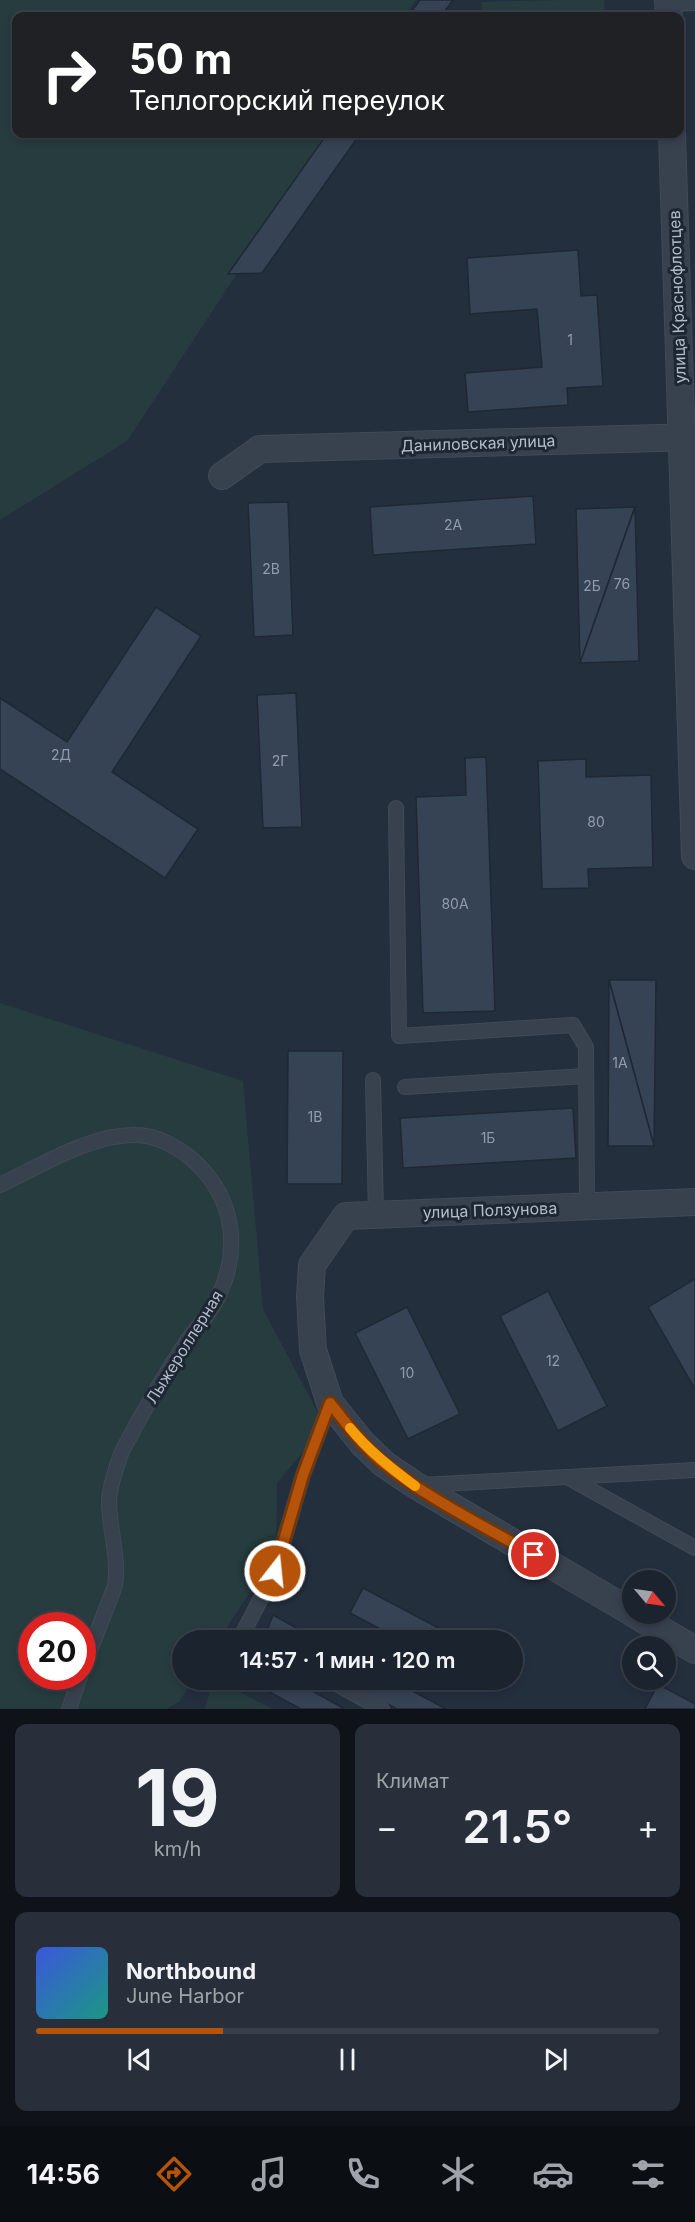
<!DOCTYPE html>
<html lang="ru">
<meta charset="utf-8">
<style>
:root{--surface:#1b232e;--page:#282f3a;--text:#f1f3f6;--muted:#a0a4aa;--line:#39404a;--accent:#b45309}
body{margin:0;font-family:Inter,sans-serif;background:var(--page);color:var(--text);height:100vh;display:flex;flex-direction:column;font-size:22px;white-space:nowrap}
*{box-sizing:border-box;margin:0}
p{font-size:20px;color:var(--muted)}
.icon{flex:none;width:33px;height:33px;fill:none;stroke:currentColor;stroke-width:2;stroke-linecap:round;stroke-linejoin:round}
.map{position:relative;height:1709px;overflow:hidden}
.sheet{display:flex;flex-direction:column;gap:15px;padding:15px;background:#0f1319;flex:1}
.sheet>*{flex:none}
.guide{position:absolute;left:12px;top:12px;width:672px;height:126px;border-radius:12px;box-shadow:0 3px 9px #0003,0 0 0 2px var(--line);background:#202124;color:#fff;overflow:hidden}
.needle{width:39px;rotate:119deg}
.controls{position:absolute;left:622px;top:1570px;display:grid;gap:12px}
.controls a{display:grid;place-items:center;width:54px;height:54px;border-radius:50%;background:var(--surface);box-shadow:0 3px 9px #0003,0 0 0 2px var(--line);font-size:30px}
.speed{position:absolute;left:18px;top:1612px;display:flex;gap:12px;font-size:30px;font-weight:700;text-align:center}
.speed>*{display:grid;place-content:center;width:78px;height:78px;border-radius:50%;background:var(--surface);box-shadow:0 3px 9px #0003,0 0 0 2px var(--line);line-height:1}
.speed .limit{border:9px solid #d22;background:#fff;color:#111}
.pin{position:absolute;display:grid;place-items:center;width:51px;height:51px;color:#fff;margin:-26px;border:3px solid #fff;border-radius:50%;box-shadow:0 2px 6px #0007}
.me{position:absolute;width:66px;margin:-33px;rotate:16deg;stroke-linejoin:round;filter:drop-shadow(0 0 4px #0008)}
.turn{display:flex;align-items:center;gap:21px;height:126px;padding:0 18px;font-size:27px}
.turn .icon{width:78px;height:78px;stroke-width:2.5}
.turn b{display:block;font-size:42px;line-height:51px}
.big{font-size:45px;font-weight:600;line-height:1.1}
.sheet .card{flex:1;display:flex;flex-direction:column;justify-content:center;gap:9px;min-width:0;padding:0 21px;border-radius:12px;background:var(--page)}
.sheet .dial{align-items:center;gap:0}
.dial b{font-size:78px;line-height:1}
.song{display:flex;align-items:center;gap:18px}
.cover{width:72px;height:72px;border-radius:9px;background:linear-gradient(135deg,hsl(230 70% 55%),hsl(170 70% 35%))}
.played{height:6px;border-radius:3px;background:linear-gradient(90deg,var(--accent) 30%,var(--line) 30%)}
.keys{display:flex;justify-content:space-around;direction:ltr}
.heat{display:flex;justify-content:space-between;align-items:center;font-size:33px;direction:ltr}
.sheet .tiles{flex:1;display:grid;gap:15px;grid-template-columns:1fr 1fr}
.card:last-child{grid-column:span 2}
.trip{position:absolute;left:172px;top:1630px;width:351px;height:60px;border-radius:30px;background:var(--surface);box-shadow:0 3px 9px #0003,0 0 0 2px var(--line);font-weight:600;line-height:60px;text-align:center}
.menu{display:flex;height:96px;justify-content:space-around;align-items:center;background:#0b0e12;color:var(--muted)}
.menu .icon{width:42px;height:42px}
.menu .active{color:var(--accent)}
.menu b{font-size:27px;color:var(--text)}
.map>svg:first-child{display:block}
</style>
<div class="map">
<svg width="695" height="1709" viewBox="0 0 695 1709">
<rect width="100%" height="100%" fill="#242f3e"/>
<g fill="#263c3f" fill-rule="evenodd">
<polygon points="0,0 416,0 405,16 16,16 16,134 329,134 127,441 0,520"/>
<polygon points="559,0 604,0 605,16 482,16 482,2"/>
<path d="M 0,1003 L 243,1081 L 263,1309 L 325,1426 L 277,1483 L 276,1552 L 218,1641 L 183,1641 L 183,1680 L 193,1680 L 179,1702 L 166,1709 L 0,1709 ZM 32,1626 L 82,1626 L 82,1677 L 32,1677 Z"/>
<polygon points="213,1680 217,1680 272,1709 205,1709"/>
</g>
<g fill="#364354" stroke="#1f2835" stroke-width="1.5">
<polygon points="420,0 453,0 441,16 408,16"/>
<polygon points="327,134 360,134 262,273 228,274"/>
<polygon points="578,250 581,296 597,295 603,386 567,388 568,405 468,412 465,373 542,367 537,309 470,314 467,258"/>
<polygon points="533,496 536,544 373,555 370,507"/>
<polygon points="288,502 293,635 254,637 248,503"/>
<polygon points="635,507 580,663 576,509"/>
<polygon points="635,507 639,661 580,663"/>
<polygon points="156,607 201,636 112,772 198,829 165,878 0,769 0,698 67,742"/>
<polygon points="296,693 302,827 263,828 257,695"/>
<polygon points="486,757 495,1011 423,1013 416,797 466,795 465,758"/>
<polygon points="586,759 586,777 651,775 653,867 588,869 589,888 542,889 538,761"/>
<polygon points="609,980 656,980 654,1146"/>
<polygon points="609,980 654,1146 608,1146"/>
<polygon points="288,1051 343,1051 342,1184 287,1184"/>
<polygon points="573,1108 576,1158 403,1168 400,1118"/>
<polygon points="695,1279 695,1389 648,1307"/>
<polygon points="548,1291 607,1406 558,1431 500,1316"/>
<polygon points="407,1307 460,1414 408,1439 355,1333"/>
<polygon points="363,1588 463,1641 403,1641 350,1613"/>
<polygon points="273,1615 320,1641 270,1641 264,1638"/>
<polygon points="247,1680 292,1680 345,1709 301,1709"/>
<polygon points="343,1680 392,1680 446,1709 397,1709"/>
<polygon points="658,1684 695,1704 695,1709 645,1709"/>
</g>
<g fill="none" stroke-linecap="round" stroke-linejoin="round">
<defs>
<g id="lane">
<polyline points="668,4 695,3"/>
<polyline points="396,808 399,1036 573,1025 586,1047 587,1206"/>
<polyline points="373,1080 376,1214"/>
<polyline points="405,1087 586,1076"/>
<path d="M 0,1185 C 40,1166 91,1134 136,1135 C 156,1135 178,1147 193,1160 C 235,1198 242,1251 216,1301 C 209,1315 196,1328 187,1341 C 168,1369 151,1398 135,1427 C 130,1438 122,1448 119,1460 C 114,1474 109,1489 109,1504 C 110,1532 119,1558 115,1586 L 82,1671"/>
<polyline points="569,1478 695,1548"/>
<polyline points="422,1485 695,1470"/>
<polyline points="258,1641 243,1633 275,1571 303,1475 330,1403"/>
<polyline points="329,1680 382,1709"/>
<polyline points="69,1709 80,1677"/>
</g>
<g id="street">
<polyline points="668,0 669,16"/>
<polyline points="672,134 695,856"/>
<polyline points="222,476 260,449 695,437"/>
<polyline points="633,1613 415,1485 384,1464 363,1444 330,1403 313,1350 310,1297 312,1265 346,1216 695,1202"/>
<polyline points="634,1614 695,1650"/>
</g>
</defs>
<use href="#lane" stroke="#414a57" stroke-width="16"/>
<use href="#street" stroke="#414a57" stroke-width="28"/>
<use href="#lane" stroke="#38414e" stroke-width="14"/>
<use href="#street" stroke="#38414e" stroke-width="26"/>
</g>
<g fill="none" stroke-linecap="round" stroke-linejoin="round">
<defs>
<path id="route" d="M 275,1571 L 303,1475 L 330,1403 C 347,1424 363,1447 385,1464 C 430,1500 484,1526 534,1555"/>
</defs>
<use href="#route" stroke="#753606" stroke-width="15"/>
<use href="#route" stroke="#b45309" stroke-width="10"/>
<path stroke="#f59e0b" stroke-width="10" d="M 350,1428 C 369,1451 391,1468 415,1486"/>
</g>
<g text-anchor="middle" stroke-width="6" stroke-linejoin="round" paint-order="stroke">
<g font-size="14" fill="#929caa">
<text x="570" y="345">1</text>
<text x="453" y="530">2А</text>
<text x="271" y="574">2В</text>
<text x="622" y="589">76</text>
<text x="592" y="591">2Б</text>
<text x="61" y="760">2Д</text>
<text x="280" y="766">2Г</text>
<text x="596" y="827">80</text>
<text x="455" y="909">80А</text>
<text x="620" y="1068">1А</text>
<text x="315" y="1122">1В</text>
<text x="488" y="1143">1Б</text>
<text x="553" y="1366">12</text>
<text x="407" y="1378">10</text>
</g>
<g font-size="16" fill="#b4bcc9" stroke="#1d2633">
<text transform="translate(677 297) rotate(-92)" y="6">улица Краснофлотцев</text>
<text transform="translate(478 443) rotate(-2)" y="6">Даниловская улица</text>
<text transform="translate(490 1210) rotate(-2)" y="6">улица Ползунова</text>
<text transform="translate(184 1347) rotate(-58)" y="6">Лыжероллерная</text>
</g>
</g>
</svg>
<div class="controls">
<a><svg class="needle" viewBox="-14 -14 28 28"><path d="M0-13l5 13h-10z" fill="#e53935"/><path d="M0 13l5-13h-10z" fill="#a0a4aa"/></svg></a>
<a><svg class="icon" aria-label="search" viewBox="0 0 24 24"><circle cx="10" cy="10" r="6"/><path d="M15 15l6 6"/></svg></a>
</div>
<div class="speed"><div class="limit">20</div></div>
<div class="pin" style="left:534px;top:1555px;background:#d93025"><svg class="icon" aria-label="arrive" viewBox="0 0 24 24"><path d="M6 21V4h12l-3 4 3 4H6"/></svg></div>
<svg class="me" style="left:275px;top:1571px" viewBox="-20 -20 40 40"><circle r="17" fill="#b45309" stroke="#fff" stroke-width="3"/><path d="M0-11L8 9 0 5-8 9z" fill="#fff"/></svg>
<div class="trip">14:57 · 1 мин · 120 m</div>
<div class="guide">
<div class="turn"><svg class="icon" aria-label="right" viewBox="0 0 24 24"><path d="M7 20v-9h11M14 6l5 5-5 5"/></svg><div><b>50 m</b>Теплогорский переулок</div></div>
</div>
</div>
<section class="sheet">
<div class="tiles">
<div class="card dial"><b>19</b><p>km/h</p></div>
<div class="card"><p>Климат</p>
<div class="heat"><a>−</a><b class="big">21.5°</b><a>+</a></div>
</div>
<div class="card">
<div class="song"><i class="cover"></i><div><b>Northbound</b><p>June Harbor</p></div></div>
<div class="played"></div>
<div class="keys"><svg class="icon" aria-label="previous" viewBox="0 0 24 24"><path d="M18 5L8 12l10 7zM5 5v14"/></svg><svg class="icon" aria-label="pause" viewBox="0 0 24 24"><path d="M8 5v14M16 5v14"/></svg><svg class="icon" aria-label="next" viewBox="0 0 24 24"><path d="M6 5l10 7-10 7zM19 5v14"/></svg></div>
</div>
</div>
</section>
<nav class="menu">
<b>14:56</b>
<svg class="icon active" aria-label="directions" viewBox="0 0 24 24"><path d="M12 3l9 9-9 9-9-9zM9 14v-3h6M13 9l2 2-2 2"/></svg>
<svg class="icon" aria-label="music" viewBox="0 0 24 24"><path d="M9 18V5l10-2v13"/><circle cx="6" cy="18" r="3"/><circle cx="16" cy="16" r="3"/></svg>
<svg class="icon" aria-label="phone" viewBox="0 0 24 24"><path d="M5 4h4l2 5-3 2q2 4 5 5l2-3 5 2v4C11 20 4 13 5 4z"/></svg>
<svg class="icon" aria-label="climate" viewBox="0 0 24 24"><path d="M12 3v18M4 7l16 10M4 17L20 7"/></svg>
<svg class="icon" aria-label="car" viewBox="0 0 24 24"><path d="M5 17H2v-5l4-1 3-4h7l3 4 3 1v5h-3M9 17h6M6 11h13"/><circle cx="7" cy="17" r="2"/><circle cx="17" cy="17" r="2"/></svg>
<svg class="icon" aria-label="filters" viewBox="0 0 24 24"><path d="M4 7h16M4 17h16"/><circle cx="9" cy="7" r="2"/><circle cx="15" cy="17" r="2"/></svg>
</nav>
